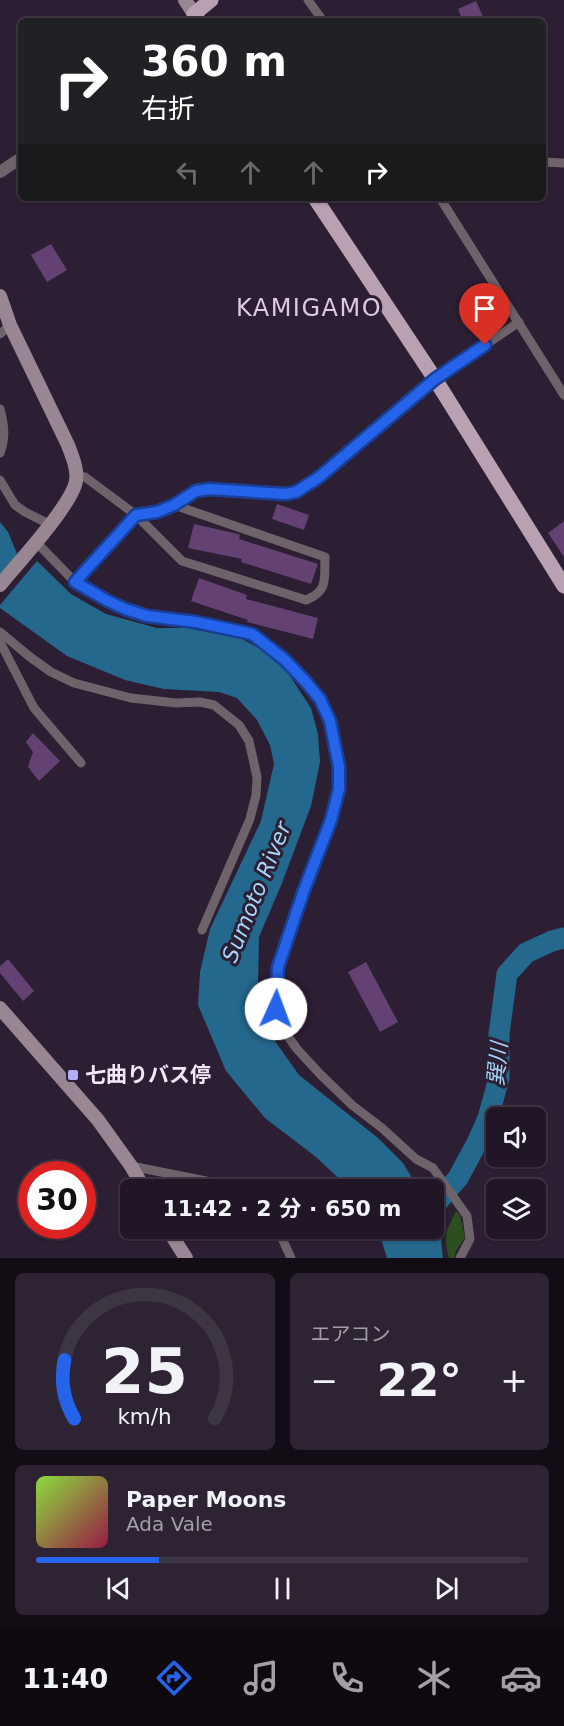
<!DOCTYPE html>
<html lang="ja">
<meta charset="utf-8">
<style>
:root{--surface:#211626;--page:#2d2332;--text:#f1f3f6;--muted:#a29fa7;--line:#3e3543;--accent:#2563eb}
body{margin:0;font-family:"DejaVu Sans","Noto Sans JP",sans-serif;background:var(--page);color:var(--text);height:100vh;display:flex;flex-direction:column;font-size:22px;white-space:nowrap}
*{box-sizing:border-box;margin:0}
p{font-size:20px;color:var(--muted)}
.icon{flex:none;width:33px;height:33px;fill:none;stroke:currentColor;stroke-width:2;stroke-linecap:round;stroke-linejoin:round}
.map{position:relative;height:1258px;overflow:hidden}
.drawer{display:flex;flex-direction:column;gap:15px;padding:15px;background:#120c15;flex:1}
.drawer>*{flex:none}
.top-card{position:absolute;left:18px;top:18px;width:528px;height:183px;border-radius:9px;box-shadow:0 2px 4px #0004,0 0 0 2px var(--line);background:#202124;color:#fff;overflow:hidden}
.tools{position:absolute;left:486px;top:1107px;display:grid;gap:12px}
.tools a{display:grid;place-items:center;width:60px;height:60px;border-radius:9px;background:var(--surface);box-shadow:0 2px 4px #0004,0 0 0 2px var(--line);font-size:30px}
.speed{position:absolute;left:18px;top:1161px;display:flex;gap:12px;font-size:30px;font-weight:700;text-align:center}
.speed>*{display:grid;place-content:center;width:78px;height:78px;border-radius:50%;background:var(--surface);box-shadow:0 2px 4px #0004,0 0 0 2px var(--line);line-height:1}
.speed .limit{border:9px solid #d22;background:#fff;color:#111}
.pin{position:absolute;display:grid;place-items:center;width:51px;height:51px;color:#fff;margin:-62px -26px;border-radius:50% 50% 50% 0;rotate:-45deg;box-shadow:0 0 6px #0007}
.pin .icon{rotate:45deg}
.me{position:absolute;width:66px;margin:-33px;rotate:2deg;stroke-linejoin:round;filter:drop-shadow(0 0 4px #0008)}
.turn{display:flex;align-items:center;gap:21px;height:126px;padding:0 24px;font-size:27px}
.turn .icon{width:78px;height:78px;stroke-width:2.5}
.turn b{display:block;font-size:42px;line-height:51px}
.lanes{display:flex;align-items:center;height:57px;padding:0 24px;background:#0003;justify-content:center;gap:30px;direction:ltr}
.lanes .off{opacity:.35}
.big{font-size:45px;font-weight:700;line-height:1.1}
.drawer .card{flex:1;display:flex;flex-direction:column;justify-content:center;gap:9px;min-width:0;padding:0 21px;border-radius:9px;background:var(--page)}
.drawer .dial{align-items:center;gap:0}
.dial svg{height:156px;overflow:visible;fill:none;stroke:var(--line);stroke-width:7;stroke-linecap:round;text-anchor:middle}
.dial text{fill:var(--text);stroke:none}
.song{display:flex;align-items:center;gap:18px}
.cover{width:72px;height:72px;border-radius:9px;background:linear-gradient(135deg,hsl(90 70% 55%),hsl(340 70% 35%))}
.played{height:6px;border-radius:3px;background:linear-gradient(90deg,var(--accent) 25%,var(--line) 25%)}
.keys{display:flex;justify-content:space-around;direction:ltr}
.heat{display:flex;justify-content:space-between;align-items:center;font-size:33px;direction:ltr}
.drawer .tiles{flex:1;display:grid;gap:15px;grid-template-columns:1fr 1fr}
.card:last-child{grid-column:span 2}
.trip{position:absolute;left:120px;top:1179px;width:324px;height:60px;border-radius:9px;background:var(--surface);box-shadow:0 2px 4px #0004,0 0 0 2px var(--line);font-weight:700;line-height:60px;text-align:center}
.menu{display:flex;height:96px;justify-content:space-around;align-items:center;background:#0d090f;color:var(--muted)}
.menu .icon{width:42px;height:42px}
.menu .current{color:var(--accent)}
.menu b{font-size:27px;color:var(--text)}
.map>svg:first-child{display:block}
</style>
<div class="map">
<svg width="564" height="1258" viewBox="0 0 564 1258">
<rect width="100%" height="100%" fill="#2c1e33"/>
<path fill="#2c4f20" d="M 456,1211 L 460,1215 L 465,1237 L 456,1251 L 454,1258 L 449,1258 C 443,1235 446,1232 456,1211 Z"/>
<g fill="#25688d">
<polygon points="0,522 8,532 18,556 0,578"/>
<polygon points="37,561 71,594 106,614 157,628 187,628 242,639 264,651 288,673 311,708 318,734 320,762 311,806 282,883 259,937 258,984 267,1030 299,1075 378,1138 403,1163 415,1183 422,1189 350,1189 316,1157 265,1118 226,1071 198,1005 200,972 210,929 261,821 274,764 270,745 257,720 237,698 219,692 164,689 125,680 67,656 0,608 0,605"/>
<polygon points="434,1201 437,1205 443,1258 387,1258 378,1229 434,1228"/>
</g>
<g fill="none" stroke-linecap="round" stroke-linejoin="round">
<polyline stroke="#25688d" stroke-width="21" points="434,1206 458,1178 478,1141 488,1118 499,1078 499,1034 507,974 526,953 552,941 564,938"/>
</g>
<g fill="#644173">
<polygon points="476,1 485,21 463,21 458,9"/>
<polygon points="51,244 67,270 47,282 31,255"/>
<polygon points="277,504 309,515 304,530 272,519"/>
<polygon points="564,521 564,557 548,533"/>
<polygon points="194,524 234,533 240,535 239,539 318,564 311,584 241,562 242,559 188,548"/>
<polygon points="199,578 247,595 246,599 318,618 313,639 247,622 248,620 191,601"/>
<polygon points="33,733 60,761 39,781 28,767 33,752 26,742"/>
<polygon points="8,959 34,991 23,1001 0,973 0,966"/>
<polygon points="366,962 398,1022 380,1032 348,972"/>
</g>
<g fill="none" stroke-linecap="round" stroke-linejoin="round">
<g stroke="#6e636b" stroke-width="9">
<polyline points="308,0 323,21"/>
<polyline points="543,162 564,163"/>
<polyline points="440,198 564,395"/>
<polyline points="0,334 10,325"/>
<path d="M 0,409 C 4,424 6,438 0,453"/>
<polyline points="77,476 85,477 136,515 157,512 174,505 196,491 209,489 286,494 295,492 318,478 435,379 519,322"/>
<polyline points="0,480 15,505 25,512 49,524"/>
<polyline points="36,542 75,582 106,600 125,609 147,616 196,622 252,634 285,660 305,681 320,700 330,721 335,743 339,767 339,789 331,820 304,890 278,967 276,1009 289,1038 297,1049 320,1074 352,1105 382,1128 416,1159 433,1168 467,1216 470,1239 460,1258"/>
<path d="M 75,582 L 136,515 L 182,561 L 306,600 C 329,591 324,578 325,557 L 174,505"/>
<polyline points="0,632 30,657 51,672 74,683 131,698 176,703 200,702 214,705 239,725 249,741 257,777 256,795 250,819 202,930"/>
<polyline points="0,642 34,708 81,763"/>
<polyline points="131,1166 211,1182 230,1190"/>
<polyline points="275,1228 281,1236 291,1258"/>
</g>
<polyline stroke="#6e636b" stroke-width="12" points="0,172 21,158"/>
<g stroke="#988693" stroke-width="14">
<polyline points="185,0 194,14"/>
<path d="M 0,296 L 10,325 L 68,445 C 72,456 78,469 76,481 C 72,505 17,564 0,585"/>
<polyline points="0,1008 98,1120 131,1166 145,1190"/>
<polyline points="167,1228 186,1258"/>
</g>
<g stroke="#b9a1b2" stroke-width="15">
<polyline points="199,21 194,14 211,0"/>
<polyline points="315,198 435,379 564,586"/>
</g>
</g>
<g fill="none" stroke-linecap="round" stroke-linejoin="round">
<defs>
<polyline id="route" points="276,1009 278,967 304,890 331,820 339,789 339,767 330,721 320,699 305,681 285,660 252,634 196,622 147,616 125,609 106,600 75,582 136,515 157,512 174,505 196,491 209,489 286,494 296,492 318,478 435,379 485,345"/>
</defs>
<use href="#route" stroke="#184099" stroke-width="15"/>
<use href="#route" stroke="#2563eb" stroke-width="10"/>
</g>
<rect fill="#afaefa" stroke="#2c1e33" stroke-width="2" x="67" y="1069" width="12" height="12" rx="3"/>
<g text-anchor="middle" stroke-width="6" stroke-linejoin="round" paint-order="stroke">
<g font-size="21" font-weight="bold" fill="#f2e9f7" stroke="#2c1e33" text-anchor="start">
<text x="85" y="1082">七曲りバス停</text>
</g>
<g font-size="22" font-style="italic" fill="#a3d6f8" stroke="#2c1e33">
<text transform="translate(256 892) rotate(-68)" y="8">Sumoto River</text>
<text transform="translate(497 1064) rotate(-85)" y="8">巽川</text>
</g>
<g font-size="24" letter-spacing="1.5" fill="#dcc9e5" stroke="#2c1e33">
<text x="309" y="316">KAMIGAMO</text>
</g>
</g>
</svg>
<div class="tools">
<a><svg class="icon" aria-label="sound" viewBox="0 0 24 24"><path d="M4 9h4l5-4v14l-5-4H4zM17 9q2 3 0 6"/></svg></a>
<a><svg class="icon" aria-label="layers" viewBox="0 0 24 24"><path d="M12 4l9 5-9 5-9-5zM3 14l9 5 9-5"/></svg></a>
</div>
<div class="speed"><div class="limit">30</div></div>
<div class="pin" style="left:485px;top:345px;background:#d93025"><svg class="icon" aria-label="arrive" viewBox="0 0 24 24"><path d="M6 21V4h12l-3 4 3 4H6"/></svg></div>
<svg class="me" style="left:276px;top:1009px" viewBox="-20 -20 40 40"><circle r="19" fill="#fff"/><path d="M0-13L10 11 0 6-10 11z" fill="#2563eb"/></svg>
<div class="trip">11:42 · 2 分 · 650 m</div>
<div class="top-card">
<div class="turn"><svg class="icon" aria-label="right" viewBox="0 0 24 24"><path d="M7 20v-9h11M14 6l5 5-5 5"/></svg><div><b>360 m</b>右折</div></div>
<div class="lanes"><svg class="icon off" aria-label="left" viewBox="0 0 24 24"><path d="M17 20v-9H6M10 6l-5 5 5 5"/></svg><svg class="icon off" aria-label="ahead" viewBox="0 0 24 24"><path d="M12 20V5M6 11l6-6 6 6"/></svg><svg class="icon off" aria-label="ahead" viewBox="0 0 24 24"><path d="M12 20V5M6 11l6-6 6 6"/></svg><svg class="icon" aria-label="right" viewBox="0 0 24 24"><path d="M7 20v-9h11M14 6l5 5-5 5"/></svg></div>
</div>
</div>
<section class="drawer">
<div class="tiles">
<div class="card dial"><svg viewBox="0 0 100 80">
<path d="M14 69A42 42 0 1 1 86 69"/>
<path d="M14 69A42 42 0 0 1 9 39" stroke="#2563eb"/>
<text x="50" y="56" font-size="32" font-weight="700">25</text>
<text x="50" y="72" font-size="11">km/h</text>
</svg></div>
<div class="card"><p>エアコン</p>
<div class="heat"><a>−</a><b class="big">22°</b><a>+</a></div>
</div>
<div class="card">
<div class="song"><i class="cover"></i><div><b>Paper Moons</b><p>Ada Vale</p></div></div>
<div class="played"></div>
<div class="keys"><svg class="icon" aria-label="previous" viewBox="0 0 24 24"><path d="M18 5L8 12l10 7zM5 5v14"/></svg><svg class="icon" aria-label="pause" viewBox="0 0 24 24"><path d="M8 5v14M16 5v14"/></svg><svg class="icon" aria-label="next" viewBox="0 0 24 24"><path d="M6 5l10 7-10 7zM19 5v14"/></svg></div>
</div>
</div>
</section>
<nav class="menu">
<b>11:40</b>
<svg class="icon current" aria-label="directions" viewBox="0 0 24 24"><path d="M12 3l9 9-9 9-9-9zM9 14v-3h6M13 9l2 2-2 2"/></svg>
<svg class="icon" aria-label="music" viewBox="0 0 24 24"><path d="M9 18V5l10-2v13"/><circle cx="6" cy="18" r="3"/><circle cx="16" cy="16" r="3"/></svg>
<svg class="icon" aria-label="phone" viewBox="0 0 24 24"><path d="M5 4h4l2 5-3 2q2 4 5 5l2-3 5 2v4C11 20 4 13 5 4z"/></svg>
<svg class="icon" aria-label="climate" viewBox="0 0 24 24"><path d="M12 3v18M4 7l16 10M4 17L20 7"/></svg>
<svg class="icon" aria-label="car" viewBox="0 0 24 24"><path d="M5 17H2v-5l4-1 3-4h7l3 4 3 1v5h-3M9 17h6M6 11h13"/><circle cx="7" cy="17" r="2"/><circle cx="17" cy="17" r="2"/></svg>
</nav>
